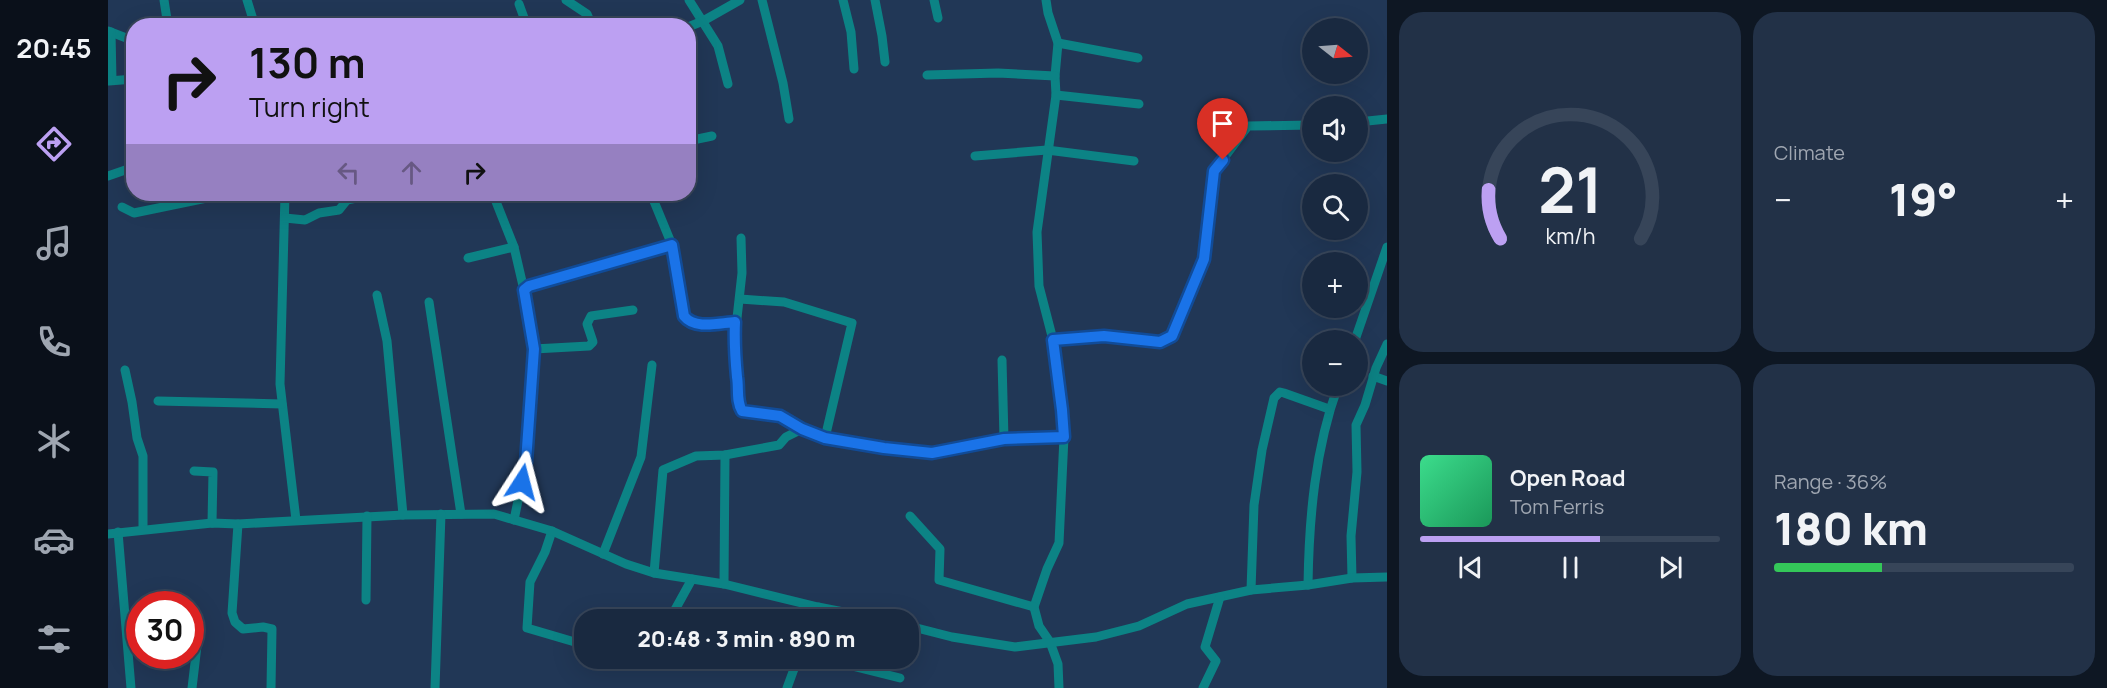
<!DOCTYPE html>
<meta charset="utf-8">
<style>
:root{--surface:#192940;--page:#223147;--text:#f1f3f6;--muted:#9fa6b1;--line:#374559;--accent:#bca0f2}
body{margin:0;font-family:Manrope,sans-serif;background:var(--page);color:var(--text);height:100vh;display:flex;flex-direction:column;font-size:22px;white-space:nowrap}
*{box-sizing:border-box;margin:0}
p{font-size:20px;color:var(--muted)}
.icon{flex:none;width:33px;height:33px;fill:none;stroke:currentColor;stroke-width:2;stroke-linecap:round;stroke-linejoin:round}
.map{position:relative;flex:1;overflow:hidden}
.panel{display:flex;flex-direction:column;gap:12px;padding:12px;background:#0e1723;width:720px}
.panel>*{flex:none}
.top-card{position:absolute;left:18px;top:18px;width:570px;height:183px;border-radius:24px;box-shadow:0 6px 24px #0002,0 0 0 2px var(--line);background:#bca0f2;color:#111;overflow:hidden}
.needle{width:39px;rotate:107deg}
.fabs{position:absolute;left:1194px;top:18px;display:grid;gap:12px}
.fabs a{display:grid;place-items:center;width:66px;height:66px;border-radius:50%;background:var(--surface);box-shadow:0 6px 24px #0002,0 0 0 2px var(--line);font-size:30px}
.speed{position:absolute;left:18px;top:591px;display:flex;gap:12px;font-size:30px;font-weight:700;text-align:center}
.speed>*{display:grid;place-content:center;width:78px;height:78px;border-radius:50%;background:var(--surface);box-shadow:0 6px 24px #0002,0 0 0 2px var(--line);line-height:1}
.speed .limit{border:9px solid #d22;background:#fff;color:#111}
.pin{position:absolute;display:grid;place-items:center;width:51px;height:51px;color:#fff;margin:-62px -26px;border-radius:50% 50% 50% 0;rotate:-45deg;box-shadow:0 0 6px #0007}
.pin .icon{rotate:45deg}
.me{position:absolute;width:66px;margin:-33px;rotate:9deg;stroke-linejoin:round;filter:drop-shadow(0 0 4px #0008)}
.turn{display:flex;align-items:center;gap:21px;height:126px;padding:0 24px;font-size:27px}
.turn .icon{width:78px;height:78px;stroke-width:2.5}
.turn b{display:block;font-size:42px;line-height:51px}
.lanes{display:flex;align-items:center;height:57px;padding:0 24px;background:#0003;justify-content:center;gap:30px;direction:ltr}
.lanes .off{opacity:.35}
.big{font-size:45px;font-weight:800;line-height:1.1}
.panel .card{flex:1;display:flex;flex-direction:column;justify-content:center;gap:9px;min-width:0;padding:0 21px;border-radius:24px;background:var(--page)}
.panel .dial{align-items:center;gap:0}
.dial svg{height:156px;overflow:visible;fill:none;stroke:var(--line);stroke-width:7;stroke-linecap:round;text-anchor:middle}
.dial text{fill:var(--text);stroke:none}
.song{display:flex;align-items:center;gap:18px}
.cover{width:72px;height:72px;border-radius:9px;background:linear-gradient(135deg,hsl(150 70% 55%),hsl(150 70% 35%))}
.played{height:6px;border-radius:3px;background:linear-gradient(90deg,var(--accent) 60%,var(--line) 60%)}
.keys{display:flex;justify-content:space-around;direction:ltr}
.heat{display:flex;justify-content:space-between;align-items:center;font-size:33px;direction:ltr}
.charge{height:9px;border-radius:4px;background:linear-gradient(90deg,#34c759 36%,var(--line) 0)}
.panel .tiles{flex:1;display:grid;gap:12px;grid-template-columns:repeat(2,1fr)}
.trip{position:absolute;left:466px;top:609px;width:345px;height:60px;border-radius:24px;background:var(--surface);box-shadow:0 6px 24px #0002,0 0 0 2px var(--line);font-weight:800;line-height:60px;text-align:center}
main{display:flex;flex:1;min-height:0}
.menu{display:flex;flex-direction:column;width:108px;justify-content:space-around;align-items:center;background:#0a101a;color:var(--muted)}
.menu .icon{width:42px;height:42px}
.menu .selected{color:var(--accent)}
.menu b{font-size:27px;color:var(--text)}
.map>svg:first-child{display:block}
</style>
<main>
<nav class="menu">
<b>20:45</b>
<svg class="icon selected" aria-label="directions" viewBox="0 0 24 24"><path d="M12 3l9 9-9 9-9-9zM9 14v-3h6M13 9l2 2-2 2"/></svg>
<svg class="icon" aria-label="music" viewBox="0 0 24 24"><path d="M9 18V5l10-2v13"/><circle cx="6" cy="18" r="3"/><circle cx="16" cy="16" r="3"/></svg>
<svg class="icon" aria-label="phone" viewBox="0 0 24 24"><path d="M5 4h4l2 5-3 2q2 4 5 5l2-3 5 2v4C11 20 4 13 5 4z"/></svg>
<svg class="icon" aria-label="climate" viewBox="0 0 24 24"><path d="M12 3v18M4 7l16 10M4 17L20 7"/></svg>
<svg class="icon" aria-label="car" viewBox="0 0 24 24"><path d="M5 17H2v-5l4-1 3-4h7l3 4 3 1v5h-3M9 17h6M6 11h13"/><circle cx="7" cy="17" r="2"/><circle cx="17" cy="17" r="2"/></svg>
<svg class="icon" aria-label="filters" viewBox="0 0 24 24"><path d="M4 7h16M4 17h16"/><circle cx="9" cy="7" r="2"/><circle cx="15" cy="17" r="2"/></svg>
</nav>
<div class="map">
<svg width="1279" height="688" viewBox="0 0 1279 688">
<rect width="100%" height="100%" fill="#213756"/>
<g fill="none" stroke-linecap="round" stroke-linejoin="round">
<g stroke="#0c8385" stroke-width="9">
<polyline points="56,0 60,26"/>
<polyline points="139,0 147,26"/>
<polyline points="458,0 479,14 484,26"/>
<polyline points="581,0 610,46 620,84"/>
<polyline points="654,0 675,83 681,119"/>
<polyline points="735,0 743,32 746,69"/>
<polyline points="767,0 774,36 777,62"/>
<polyline points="826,0 830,18"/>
<polyline points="938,0 940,13 950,43 947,76 948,95 929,232 931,286 945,340 956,437 951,543 939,569 926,607 931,626 942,642 950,664 951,688"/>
<polyline points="411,4 419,26"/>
<polyline points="580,27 595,21 632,0"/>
<polyline points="0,31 26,41"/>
<polyline points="3,32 4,80"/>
<polyline points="950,43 1030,58"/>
<polyline points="819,75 890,73 947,76"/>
<polyline points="1,81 26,79"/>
<polyline points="948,95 1031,104"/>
<polyline points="1250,122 1279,119"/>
<polyline points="580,141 604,136"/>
<polyline points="867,156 939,150 1026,161"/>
<polyline points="0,176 26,167"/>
<polyline points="177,194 172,384 188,520"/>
<polyline points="385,194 406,247 416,290 426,349 418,462 406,520"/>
<path d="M 543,194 L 564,245 L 576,316 C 587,330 611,323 627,322"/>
<polyline points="14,207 26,213 118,194"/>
<polyline points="177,218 197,220 211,213 231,210 239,200 267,194"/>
<polyline points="633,238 634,273 625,354 630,378 631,405 634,411 672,416 694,429 717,438 776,448 824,453 896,439 956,437"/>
<polyline points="360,258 406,247"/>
<polyline points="416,290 421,286 564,245"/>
<polyline points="269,295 279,341 295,515"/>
<polyline points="632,299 676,302 744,323 717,438"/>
<polyline points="321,302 353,514"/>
<polyline points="945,340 996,336 1052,342 1064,336 1096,259 1106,171 1140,126 1204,125"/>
<polyline points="1247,340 1279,247"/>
<polyline points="426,349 481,346 485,342 479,324 483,316 525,310"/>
<polyline points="894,360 896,439"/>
<polyline points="17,370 24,402 29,438 35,456 35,529"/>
<polyline points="1265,376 1279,381"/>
<polyline points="50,401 174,404"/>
<polyline points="86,471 105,472 104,523"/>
<polyline points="802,516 832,549 831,580 926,607"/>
<polyline points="130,524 124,613 127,622 135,629 155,627 164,629 163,688"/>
<polyline points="444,531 437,552 422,582 419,628 477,645"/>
<polyline points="10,532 23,688"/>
<polyline points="0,534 104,523 130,524 295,515 386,514 444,531 518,564 546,573 616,584 710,607 776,620"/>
<polyline points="495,554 533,457 544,365"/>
<polyline points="546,573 555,470 588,456 617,455 671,445 678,437 694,429"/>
<polyline points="1244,578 1243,536 1249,472 1248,425 1257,405 1268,368 1279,344"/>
<polyline points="616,584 617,455"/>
<path d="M 1200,585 C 1201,518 1207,449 1230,386"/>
<polyline points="1143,590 1146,505 1154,450 1166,398 1172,392 1176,393 1221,409"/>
<polyline points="258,600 259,516"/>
<polyline points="563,617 584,579"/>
<polyline points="705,620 710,607"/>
<polyline points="801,626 844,637 907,647 988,637 1031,626 1079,604 1143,590 1200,585 1244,578 1279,577"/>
<polyline points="82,643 89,646 84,688"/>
<polyline points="712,658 792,678"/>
<polyline points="327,688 333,514"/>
<polyline points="679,688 690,658"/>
<polyline points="1095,688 1108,661 1097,647 1112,597"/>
</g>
</g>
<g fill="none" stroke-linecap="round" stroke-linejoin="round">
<defs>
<path id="route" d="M 414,482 L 418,462 L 426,349 L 416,290 L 421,286 L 564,245 L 576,316 C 587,330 611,323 627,322 C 626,343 627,356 629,377 C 631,388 628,401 634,411 L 672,416 L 694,429 L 717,438 L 776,448 L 824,453 L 896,439 L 956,437 L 954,410 L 945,340 L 996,336 L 1052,342 L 1064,336 L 1096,259 L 1106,171 L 1115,160"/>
</defs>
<use href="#route" stroke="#114b97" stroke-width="15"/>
<use href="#route" stroke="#1a73e8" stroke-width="10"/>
</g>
</svg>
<div class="fabs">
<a><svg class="needle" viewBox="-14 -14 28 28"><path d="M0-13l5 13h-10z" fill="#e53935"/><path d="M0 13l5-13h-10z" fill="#9fa6b1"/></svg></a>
<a><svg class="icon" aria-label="sound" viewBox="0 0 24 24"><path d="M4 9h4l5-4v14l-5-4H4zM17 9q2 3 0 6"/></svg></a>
<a><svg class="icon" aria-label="search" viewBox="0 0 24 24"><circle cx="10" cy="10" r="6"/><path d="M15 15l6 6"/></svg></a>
<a>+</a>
<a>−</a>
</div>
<div class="speed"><div class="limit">30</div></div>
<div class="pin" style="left:1115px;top:160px;background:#d93025"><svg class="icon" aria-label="arrive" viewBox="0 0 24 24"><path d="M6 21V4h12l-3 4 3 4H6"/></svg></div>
<svg class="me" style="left:414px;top:482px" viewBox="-20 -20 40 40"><path d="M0-17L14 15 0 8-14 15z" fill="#1a73e8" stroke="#fff" stroke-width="4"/></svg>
<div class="trip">20:48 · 3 min · 890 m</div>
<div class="top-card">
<div class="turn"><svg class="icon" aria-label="right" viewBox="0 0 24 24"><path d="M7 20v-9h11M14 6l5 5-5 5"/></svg><div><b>130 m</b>Turn right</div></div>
<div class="lanes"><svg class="icon off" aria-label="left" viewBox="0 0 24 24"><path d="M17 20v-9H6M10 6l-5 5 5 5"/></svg><svg class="icon off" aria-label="ahead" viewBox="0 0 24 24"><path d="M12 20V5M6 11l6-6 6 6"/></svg><svg class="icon" aria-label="right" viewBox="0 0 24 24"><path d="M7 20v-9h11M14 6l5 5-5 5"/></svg></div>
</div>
</div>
<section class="panel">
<div class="tiles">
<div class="card dial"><svg viewBox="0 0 100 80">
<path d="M14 69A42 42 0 1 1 86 69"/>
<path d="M14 69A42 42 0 0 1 8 44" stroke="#bca0f2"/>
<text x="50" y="56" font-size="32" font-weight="700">21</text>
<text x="50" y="72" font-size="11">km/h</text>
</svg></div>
<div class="card"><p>Climate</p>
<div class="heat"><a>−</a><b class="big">19°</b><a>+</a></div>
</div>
<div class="card">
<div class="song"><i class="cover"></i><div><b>Open Road</b><p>Tom Ferris</p></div></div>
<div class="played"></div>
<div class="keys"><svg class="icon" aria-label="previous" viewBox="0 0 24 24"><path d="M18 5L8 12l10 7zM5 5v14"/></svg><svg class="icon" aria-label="pause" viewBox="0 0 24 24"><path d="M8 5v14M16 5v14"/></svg><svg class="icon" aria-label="next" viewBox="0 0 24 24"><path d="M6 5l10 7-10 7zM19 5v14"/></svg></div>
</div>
<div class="card"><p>Range · 36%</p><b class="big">180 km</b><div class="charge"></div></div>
</div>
</section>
</main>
